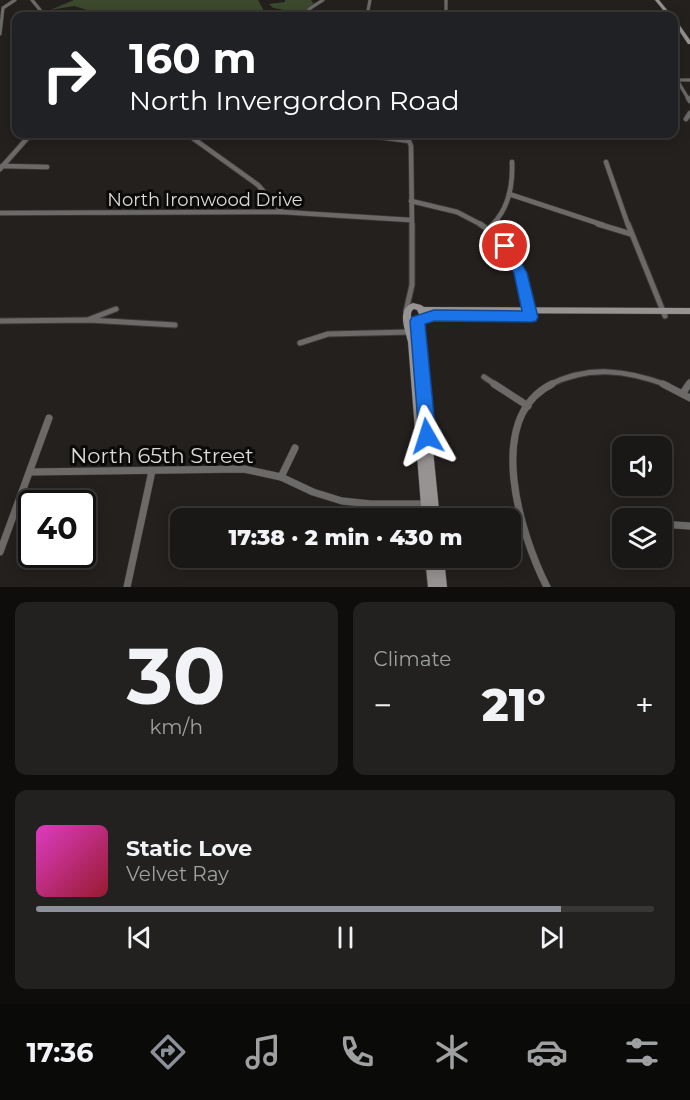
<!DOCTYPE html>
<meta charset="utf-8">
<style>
:root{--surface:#1a1816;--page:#23211f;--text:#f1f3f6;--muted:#9fa0a1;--line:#383735;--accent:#8c9099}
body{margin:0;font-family:Montserrat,sans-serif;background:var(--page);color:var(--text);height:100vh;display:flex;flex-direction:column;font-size:22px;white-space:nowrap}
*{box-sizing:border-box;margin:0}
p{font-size:20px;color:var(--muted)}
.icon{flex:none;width:33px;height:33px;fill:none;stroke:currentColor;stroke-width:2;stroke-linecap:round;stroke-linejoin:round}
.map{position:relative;height:587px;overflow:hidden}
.panel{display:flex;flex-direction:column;gap:15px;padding:15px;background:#0e0d0c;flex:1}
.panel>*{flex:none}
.banner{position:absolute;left:12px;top:12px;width:666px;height:126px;border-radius:12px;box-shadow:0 3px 15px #0003,0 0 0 2px var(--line);background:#202124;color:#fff;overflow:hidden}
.controls{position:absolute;left:612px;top:436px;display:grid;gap:12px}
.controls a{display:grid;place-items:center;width:60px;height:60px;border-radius:12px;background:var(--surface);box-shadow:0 3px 15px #0003,0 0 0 2px var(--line);font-size:30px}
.speed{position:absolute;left:18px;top:490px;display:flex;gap:12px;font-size:30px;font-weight:700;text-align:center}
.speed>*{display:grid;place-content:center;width:78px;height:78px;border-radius:50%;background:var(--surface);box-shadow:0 3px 15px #0003,0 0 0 2px var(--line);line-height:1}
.speed .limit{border:3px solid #111;border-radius:9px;background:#fff;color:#111}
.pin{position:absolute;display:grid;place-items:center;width:51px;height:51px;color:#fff;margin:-26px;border:3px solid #fff;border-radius:50%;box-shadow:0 2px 6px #0007}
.me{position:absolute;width:66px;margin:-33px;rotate:354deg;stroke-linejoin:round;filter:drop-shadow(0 0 4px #0008)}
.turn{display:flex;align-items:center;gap:21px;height:126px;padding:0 18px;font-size:27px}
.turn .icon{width:78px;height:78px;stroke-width:2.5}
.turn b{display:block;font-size:42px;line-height:51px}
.big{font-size:45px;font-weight:800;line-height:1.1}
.panel .widget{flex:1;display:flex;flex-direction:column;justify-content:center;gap:9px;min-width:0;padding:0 21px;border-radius:12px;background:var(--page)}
.panel .dial{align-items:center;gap:0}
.dial b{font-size:78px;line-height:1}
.song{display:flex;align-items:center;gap:18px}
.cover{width:72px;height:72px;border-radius:9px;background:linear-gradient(135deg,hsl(310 70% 55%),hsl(350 70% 35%))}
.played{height:6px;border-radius:3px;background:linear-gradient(90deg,var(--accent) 85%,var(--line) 85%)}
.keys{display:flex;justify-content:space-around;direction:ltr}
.heat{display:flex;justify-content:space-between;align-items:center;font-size:33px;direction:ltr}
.panel .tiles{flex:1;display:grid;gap:15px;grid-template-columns:1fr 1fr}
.widget:last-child{grid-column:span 2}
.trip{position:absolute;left:170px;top:508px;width:351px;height:60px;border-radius:12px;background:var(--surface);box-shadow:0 3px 15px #0003,0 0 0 2px var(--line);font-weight:800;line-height:60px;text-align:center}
.dock{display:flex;height:96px;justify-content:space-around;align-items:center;background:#0a0a09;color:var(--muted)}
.dock .icon{width:42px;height:42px}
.dock .selected{color:var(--accent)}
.dock b{font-size:27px;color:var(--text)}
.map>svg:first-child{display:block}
</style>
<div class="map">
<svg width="690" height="587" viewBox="0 0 690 587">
<rect width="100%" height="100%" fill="#23201e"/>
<g fill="#3c492c">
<polygon points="74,0 258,0 263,9 262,14 259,16 83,16 89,14 90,11 74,6 50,10"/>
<polygon points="285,0 311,0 314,4 308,7 306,16 285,16 284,10 273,8 269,4 285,2"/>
</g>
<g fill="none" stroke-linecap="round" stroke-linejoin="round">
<defs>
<g id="street-far3">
<polyline points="32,0 45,16"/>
<polyline points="446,0 446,16"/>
<polyline points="308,16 309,9 323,0"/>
<polyline points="367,16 370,0"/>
<polyline points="0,34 3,8 15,0"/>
<polyline points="675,80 690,80"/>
<polyline points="677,80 689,100"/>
</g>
<g id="street-far2">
<polyline points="688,98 690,101"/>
<polyline points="686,119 690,113"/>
<polyline points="187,134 258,185 282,212"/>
<polyline points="356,134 409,141 411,146 412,225"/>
<polyline points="606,162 628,225"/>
<polyline points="2,166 47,167"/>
<polyline points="0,169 31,134"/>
<polyline points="509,194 603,225"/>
<polyline points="411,201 457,212 482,225"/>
<polyline points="0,213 282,212 410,220"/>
<path d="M 492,225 C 508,209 513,185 512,162"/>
</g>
<g id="street-far1">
<path d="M 480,224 C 516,246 521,279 531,317"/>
<polyline points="598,224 631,234"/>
<polyline points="628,224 665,316"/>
<polyline points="488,229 494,224"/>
<polyline points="406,311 412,285 412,224"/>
<polyline points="90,319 116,309"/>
<polyline points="0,321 89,320 175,325"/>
<polyline points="300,343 328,334 411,332"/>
<polyline points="484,377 496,385"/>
<path d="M 549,385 C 589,365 626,370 667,385"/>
<polyline points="688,385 690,382"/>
</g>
<g id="street">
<polyline points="494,384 528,406"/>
<polyline points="663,384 690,398"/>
<polyline points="683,393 689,384"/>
<polyline points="30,472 244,469 281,477 313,492 342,501 371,504 427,504"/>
<polyline points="281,477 295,448"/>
<polyline points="675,525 690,526"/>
<polyline points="0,552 49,418"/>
<polyline points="127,587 152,471"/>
<path d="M 547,587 C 521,536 483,418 552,384"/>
</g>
<g id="secondary">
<polygon points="655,0 659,0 672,16 668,16"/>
<polygon points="674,20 676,20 690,40 690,44 688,44 674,23"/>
<path d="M 413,303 L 421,305 L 424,307 L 690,308 L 690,314 L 447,313 L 451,316 L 450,318 L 424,321 L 421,323 L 421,331 L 440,519 L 422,519 L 408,342 C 405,329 396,309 413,303 ZM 414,309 L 417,310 L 419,314 L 418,317 L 414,319 L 411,317 C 411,313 411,311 414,309 ZM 427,313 L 446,313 L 427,315 Z"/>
<polygon points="425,558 444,558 447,587 428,587"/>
</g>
</defs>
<use href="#street-far3" stroke="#3d3a38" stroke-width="4"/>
<use href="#street-far2" stroke="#3d3a38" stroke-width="6"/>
<use href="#street-far1" stroke="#3d3a38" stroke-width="7"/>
<use href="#street" stroke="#3d3a38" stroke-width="8"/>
<use href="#secondary" stroke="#3d3a38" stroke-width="1"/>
<use href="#street-far3" stroke="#6c6969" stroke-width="3"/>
<use href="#street-far2" stroke="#6c6969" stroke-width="4.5"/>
<use href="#street-far1" stroke="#6c6969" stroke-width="5"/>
<use href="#street" stroke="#6c6969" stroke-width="7"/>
<use href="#secondary" fill="#979393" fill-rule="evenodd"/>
</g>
<polygon fill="#1a73e8" stroke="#114b97" stroke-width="1.5" points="505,242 510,243 527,273 538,317 536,321 531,322 434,321 425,324 436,436 433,442 427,444 421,442 419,436 410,321 412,317 434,310 522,311 514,273 499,246"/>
<g text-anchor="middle" stroke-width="6" stroke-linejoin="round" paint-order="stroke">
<g font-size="18" fill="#dbdad8" stroke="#0b0a09">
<text x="205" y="206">North Ironwood Drive</text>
</g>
<g font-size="21" fill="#dbdad8" stroke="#0b0a09">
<text x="162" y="463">North 65th Street</text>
</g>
</g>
</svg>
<div class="controls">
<a><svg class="icon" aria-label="sound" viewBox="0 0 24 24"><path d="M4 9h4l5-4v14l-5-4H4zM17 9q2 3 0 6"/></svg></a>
<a><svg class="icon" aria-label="layers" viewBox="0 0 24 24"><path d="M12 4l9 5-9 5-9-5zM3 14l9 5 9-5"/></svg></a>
</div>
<div class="speed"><div class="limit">40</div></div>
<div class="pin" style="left:505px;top:246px;background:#d93025"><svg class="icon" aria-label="arrive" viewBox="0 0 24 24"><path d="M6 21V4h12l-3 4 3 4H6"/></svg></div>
<svg class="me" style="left:427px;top:436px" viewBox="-20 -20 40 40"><path d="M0-17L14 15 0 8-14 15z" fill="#1a73e8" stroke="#fff" stroke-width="4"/></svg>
<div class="trip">17:38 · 2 min · 430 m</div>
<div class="banner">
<div class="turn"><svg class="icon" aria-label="right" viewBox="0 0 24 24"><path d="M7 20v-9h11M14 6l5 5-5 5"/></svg><div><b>160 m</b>North Invergordon Road</div></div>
</div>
</div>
<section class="panel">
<div class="tiles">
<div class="widget dial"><b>30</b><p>km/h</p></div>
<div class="widget"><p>Climate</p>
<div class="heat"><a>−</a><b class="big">21°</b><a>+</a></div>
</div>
<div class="widget">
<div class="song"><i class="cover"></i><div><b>Static Love</b><p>Velvet Ray</p></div></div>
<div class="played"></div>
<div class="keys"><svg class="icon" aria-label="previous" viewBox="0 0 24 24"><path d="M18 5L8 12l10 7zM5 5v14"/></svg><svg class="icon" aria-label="pause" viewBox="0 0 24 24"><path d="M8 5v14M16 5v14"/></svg><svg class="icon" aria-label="next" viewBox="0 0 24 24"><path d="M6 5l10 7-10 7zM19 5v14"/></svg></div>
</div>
</div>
</section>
<nav class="dock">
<b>17:36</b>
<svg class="icon selected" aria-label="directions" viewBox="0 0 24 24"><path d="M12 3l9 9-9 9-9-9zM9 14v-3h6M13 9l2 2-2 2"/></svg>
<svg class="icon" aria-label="music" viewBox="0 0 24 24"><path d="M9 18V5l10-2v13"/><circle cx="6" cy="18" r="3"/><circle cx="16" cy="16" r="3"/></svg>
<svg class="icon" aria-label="phone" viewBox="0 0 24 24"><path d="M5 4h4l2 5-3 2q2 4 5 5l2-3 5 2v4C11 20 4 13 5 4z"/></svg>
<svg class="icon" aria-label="climate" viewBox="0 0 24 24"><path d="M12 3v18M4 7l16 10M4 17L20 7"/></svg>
<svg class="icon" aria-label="car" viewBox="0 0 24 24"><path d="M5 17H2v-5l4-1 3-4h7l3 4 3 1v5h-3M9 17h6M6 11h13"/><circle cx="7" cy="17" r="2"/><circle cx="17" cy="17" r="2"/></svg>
<svg class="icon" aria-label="filters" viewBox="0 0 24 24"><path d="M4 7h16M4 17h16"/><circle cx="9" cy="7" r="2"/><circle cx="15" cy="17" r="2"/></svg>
</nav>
